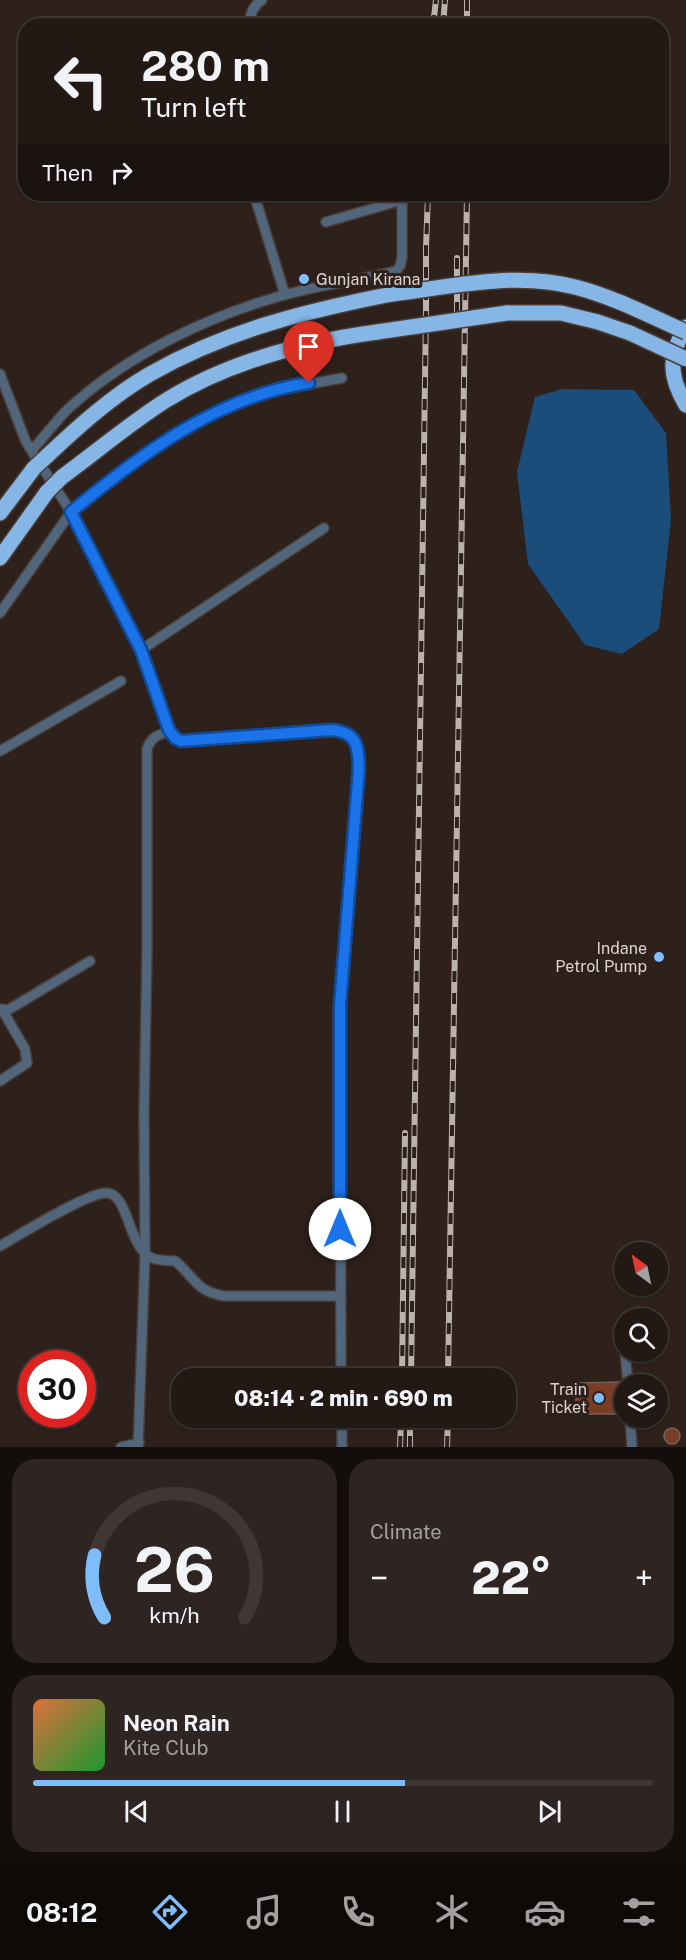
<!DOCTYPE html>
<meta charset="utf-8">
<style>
:root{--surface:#221814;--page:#2e2522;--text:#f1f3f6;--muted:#a2a0a0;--line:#3f3734;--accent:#7fbdfa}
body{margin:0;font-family:"Public Sans",sans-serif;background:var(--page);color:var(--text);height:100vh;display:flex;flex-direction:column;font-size:22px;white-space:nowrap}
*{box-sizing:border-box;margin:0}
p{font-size:20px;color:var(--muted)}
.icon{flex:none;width:33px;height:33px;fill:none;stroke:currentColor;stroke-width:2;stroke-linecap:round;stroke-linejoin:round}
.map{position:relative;height:1447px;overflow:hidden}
.drawer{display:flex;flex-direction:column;gap:12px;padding:12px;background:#130d0b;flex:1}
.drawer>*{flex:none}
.banner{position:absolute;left:18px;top:18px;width:651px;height:183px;border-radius:24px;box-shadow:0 2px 4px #0004,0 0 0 2px var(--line);background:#221814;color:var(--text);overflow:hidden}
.needle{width:39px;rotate:327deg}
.controls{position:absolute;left:614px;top:1242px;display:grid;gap:12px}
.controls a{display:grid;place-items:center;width:54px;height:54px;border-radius:50%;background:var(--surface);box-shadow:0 2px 4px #0004,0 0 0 2px var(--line);font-size:30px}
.speed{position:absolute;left:18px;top:1350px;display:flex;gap:12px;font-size:30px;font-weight:700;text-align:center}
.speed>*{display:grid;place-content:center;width:78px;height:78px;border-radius:50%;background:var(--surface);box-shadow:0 2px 4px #0004,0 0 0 2px var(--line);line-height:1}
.speed .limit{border:9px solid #d22;background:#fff;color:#111}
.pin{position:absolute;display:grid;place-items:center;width:51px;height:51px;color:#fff;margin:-62px -26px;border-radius:50% 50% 50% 0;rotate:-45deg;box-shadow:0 0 6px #0007}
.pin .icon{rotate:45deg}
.me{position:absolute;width:66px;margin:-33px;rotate:0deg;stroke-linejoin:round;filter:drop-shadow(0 0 4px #0008)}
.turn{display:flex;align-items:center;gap:21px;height:126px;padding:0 24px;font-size:27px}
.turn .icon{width:78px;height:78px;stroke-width:2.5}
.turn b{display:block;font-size:42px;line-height:51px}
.then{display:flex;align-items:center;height:57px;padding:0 24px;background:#0003;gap:12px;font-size:22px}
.big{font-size:45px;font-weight:800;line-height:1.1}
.drawer .widget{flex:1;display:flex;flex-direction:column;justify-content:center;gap:9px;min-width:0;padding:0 21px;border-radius:24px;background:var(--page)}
.drawer .dial{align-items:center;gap:0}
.dial svg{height:156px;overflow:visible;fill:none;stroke:var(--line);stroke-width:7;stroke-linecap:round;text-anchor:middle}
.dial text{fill:var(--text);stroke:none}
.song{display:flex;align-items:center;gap:18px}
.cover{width:72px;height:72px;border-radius:9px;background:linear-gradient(135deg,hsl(20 70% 55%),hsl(130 70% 35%))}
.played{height:6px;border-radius:3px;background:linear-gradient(90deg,var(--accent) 60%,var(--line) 60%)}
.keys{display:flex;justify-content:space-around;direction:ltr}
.heat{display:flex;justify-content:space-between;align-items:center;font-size:33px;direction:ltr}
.drawer .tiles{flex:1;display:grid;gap:12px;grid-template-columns:1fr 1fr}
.widget:last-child{grid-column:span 2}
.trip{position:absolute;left:171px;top:1368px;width:345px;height:60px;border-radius:24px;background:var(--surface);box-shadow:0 2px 4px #0004,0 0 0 2px var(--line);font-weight:800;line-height:60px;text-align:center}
.dock{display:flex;height:96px;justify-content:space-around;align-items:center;background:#0e0a08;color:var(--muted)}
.dock .icon{width:42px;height:42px}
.dock .active{color:var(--accent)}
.dock b{font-size:27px;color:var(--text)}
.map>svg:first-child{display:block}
</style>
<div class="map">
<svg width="686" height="1447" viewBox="0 0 686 1447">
<rect width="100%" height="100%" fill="#2e201b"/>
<polygon fill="#1a4d7a" points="562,389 634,390 666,433 671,520 659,629 622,654 585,645 528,564 517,472 535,397"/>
<g fill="#793c25" stroke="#72625c" stroke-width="1.5">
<polygon points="621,1382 622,1414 576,1414 576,1383"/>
<circle cx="672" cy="1436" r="8"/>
</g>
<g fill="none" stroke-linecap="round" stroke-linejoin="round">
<defs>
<g id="minor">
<path d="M 250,26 C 249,14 253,6 262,0"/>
<polyline points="254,194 285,295"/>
<polyline points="326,222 402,200"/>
<path d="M 0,374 L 26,442 L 71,512 L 141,650 L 169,731 L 175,738 L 181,741 L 331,730 C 357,732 358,745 359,768 L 340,1004 L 341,1378"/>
<path d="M 32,450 C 44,437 55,422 68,409 C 127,355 208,316 284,295 C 321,285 359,280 396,271 L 400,266 L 402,258 L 402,194"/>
<polyline points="0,613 71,512 142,457 198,422 233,404 265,392 342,378"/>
<polyline points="141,650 324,528"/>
<polyline points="0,751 121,681"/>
<polyline points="0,1009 8,1010 90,961"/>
<polyline points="0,1081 27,1063 25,1049 3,1011"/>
<path d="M 0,1246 C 19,1235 90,1191 107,1193 C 129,1194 128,1248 152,1258 C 158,1261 168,1260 175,1261 C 195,1277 195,1291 224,1296 L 340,1296"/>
<polyline points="625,1352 628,1384"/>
<polyline points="342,1418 342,1447"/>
<polyline points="630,1418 632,1447"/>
<polyline points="121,1447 139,1443"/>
<path d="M 138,1447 L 145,1254 L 144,1113 L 147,949 L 147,749 C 151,737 158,735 169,731"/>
</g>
<g id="trunk">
<polyline points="507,313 561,313 598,322 630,333"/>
<path d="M 686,327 C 668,355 669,377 686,405"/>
<path d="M 47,456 C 79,426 112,396 150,374 C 228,330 306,311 392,294"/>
<path d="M 62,477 C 96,452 129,424 165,401 C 229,361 304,342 377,332"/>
<polyline points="0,513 34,468"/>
<polyline points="0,558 47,492"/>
</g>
</defs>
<use href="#minor" stroke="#4a3d38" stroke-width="12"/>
<use href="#trunk" stroke="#4a3d38" stroke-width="18"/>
<use href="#minor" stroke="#52667b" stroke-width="9"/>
<use href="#trunk" stroke="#86b6e6" stroke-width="15"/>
<defs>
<g id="rail">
<polyline points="467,0 467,26"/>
<polyline points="433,26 436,0"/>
<polyline points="443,26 445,0"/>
<polyline points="457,258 457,314"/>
<polyline points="402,1378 405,1133"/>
<polyline points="411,1378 426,309 426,248 428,194"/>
<polyline points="448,1378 467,194"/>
<polyline points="400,1447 401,1418"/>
<polyline points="410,1447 410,1418"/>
<polyline points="447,1447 448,1418"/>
</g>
</defs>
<use href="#rail" stroke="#bbb1ad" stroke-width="6"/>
<use href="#rail" stroke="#2e201b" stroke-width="4" stroke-dasharray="11" stroke-linecap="butt"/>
<defs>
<g id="trunk-bridge">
<path d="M 392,294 C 451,287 516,271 575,287 C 614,297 650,316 686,332"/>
<polyline points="377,332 507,313"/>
<polyline points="630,333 686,359"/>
<polyline points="34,468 47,456"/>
<polyline points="47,492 62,477"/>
</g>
</defs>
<use href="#trunk-bridge" stroke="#4a3d38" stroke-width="18" stroke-linecap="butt"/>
<use href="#trunk-bridge" stroke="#86b6e6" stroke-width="15"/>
</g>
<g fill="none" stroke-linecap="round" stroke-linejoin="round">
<defs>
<path id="route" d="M 309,383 C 218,396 141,454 71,512 L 141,650 L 169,730 L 175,738 L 181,741 L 331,730 C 357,732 358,745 359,768 L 340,1005 L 340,1229"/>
</defs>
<use href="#route" stroke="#114b97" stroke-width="15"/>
<use href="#route" stroke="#1a73e8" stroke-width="10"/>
</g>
<g fill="#7fbdfa" stroke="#2e201b" stroke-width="2">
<circle cx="304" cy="279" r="6"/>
<circle cx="659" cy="957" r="6"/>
<circle cx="599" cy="1398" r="6"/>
</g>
<g text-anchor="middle" stroke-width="6" stroke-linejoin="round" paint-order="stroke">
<g font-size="16" fill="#ddd4d1" stroke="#2e201b" text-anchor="end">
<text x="316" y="285" text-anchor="start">Gunjan Kirana</text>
<text x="647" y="954">Indane<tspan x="647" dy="18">Petrol Pump</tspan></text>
<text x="587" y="1395">Train<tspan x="587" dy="18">Ticket</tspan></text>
</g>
</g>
</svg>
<div class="controls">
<a><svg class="needle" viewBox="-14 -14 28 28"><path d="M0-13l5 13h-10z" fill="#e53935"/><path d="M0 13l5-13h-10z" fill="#a2a0a0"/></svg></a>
<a><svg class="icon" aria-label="search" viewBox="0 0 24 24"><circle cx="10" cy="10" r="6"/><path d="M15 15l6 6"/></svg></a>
<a><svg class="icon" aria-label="layers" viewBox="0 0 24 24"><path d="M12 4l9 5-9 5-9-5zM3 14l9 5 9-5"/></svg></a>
</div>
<div class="speed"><div class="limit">30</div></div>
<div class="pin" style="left:309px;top:383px;background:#d93025"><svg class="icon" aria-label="arrive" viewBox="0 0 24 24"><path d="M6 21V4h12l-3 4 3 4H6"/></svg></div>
<svg class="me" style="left:340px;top:1229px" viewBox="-20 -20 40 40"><circle r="19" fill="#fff"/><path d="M0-13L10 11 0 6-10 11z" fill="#1a73e8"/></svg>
<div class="trip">08:14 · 2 min · 690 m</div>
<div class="banner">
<div class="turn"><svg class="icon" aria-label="left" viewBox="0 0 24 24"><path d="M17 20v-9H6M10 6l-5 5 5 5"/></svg><div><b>280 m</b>Turn left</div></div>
<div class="then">Then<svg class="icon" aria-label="right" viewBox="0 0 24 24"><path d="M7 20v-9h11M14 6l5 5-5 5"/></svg></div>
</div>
</div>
<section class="drawer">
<div class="tiles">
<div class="widget dial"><svg viewBox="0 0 100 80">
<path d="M14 69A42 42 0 1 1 86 69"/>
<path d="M14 69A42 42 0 0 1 9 37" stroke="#7fbdfa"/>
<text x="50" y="56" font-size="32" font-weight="700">26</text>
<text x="50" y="72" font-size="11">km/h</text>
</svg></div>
<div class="widget"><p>Climate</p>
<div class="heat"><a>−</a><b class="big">22°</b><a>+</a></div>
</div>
<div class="widget">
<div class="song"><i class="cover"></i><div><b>Neon Rain</b><p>Kite Club</p></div></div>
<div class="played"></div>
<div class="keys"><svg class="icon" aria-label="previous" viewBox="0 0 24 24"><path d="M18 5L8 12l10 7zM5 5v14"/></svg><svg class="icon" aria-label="pause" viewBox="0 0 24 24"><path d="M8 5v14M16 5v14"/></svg><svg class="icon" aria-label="next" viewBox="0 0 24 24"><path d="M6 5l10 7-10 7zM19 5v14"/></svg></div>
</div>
</div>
</section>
<nav class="dock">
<b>08:12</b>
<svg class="icon active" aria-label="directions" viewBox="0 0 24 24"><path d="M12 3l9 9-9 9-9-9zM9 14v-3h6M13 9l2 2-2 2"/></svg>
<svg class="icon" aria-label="music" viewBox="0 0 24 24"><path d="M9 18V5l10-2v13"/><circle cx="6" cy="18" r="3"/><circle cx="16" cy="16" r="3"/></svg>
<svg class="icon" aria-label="phone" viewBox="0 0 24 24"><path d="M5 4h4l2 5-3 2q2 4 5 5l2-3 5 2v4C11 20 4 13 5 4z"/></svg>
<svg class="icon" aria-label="climate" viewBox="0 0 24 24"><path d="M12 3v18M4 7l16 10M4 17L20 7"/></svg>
<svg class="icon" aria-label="car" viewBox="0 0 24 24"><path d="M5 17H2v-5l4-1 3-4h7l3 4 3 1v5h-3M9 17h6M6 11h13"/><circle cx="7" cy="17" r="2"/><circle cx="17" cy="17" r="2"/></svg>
<svg class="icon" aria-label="filters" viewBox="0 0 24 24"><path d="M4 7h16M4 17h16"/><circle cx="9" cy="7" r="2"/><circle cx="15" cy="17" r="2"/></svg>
</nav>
